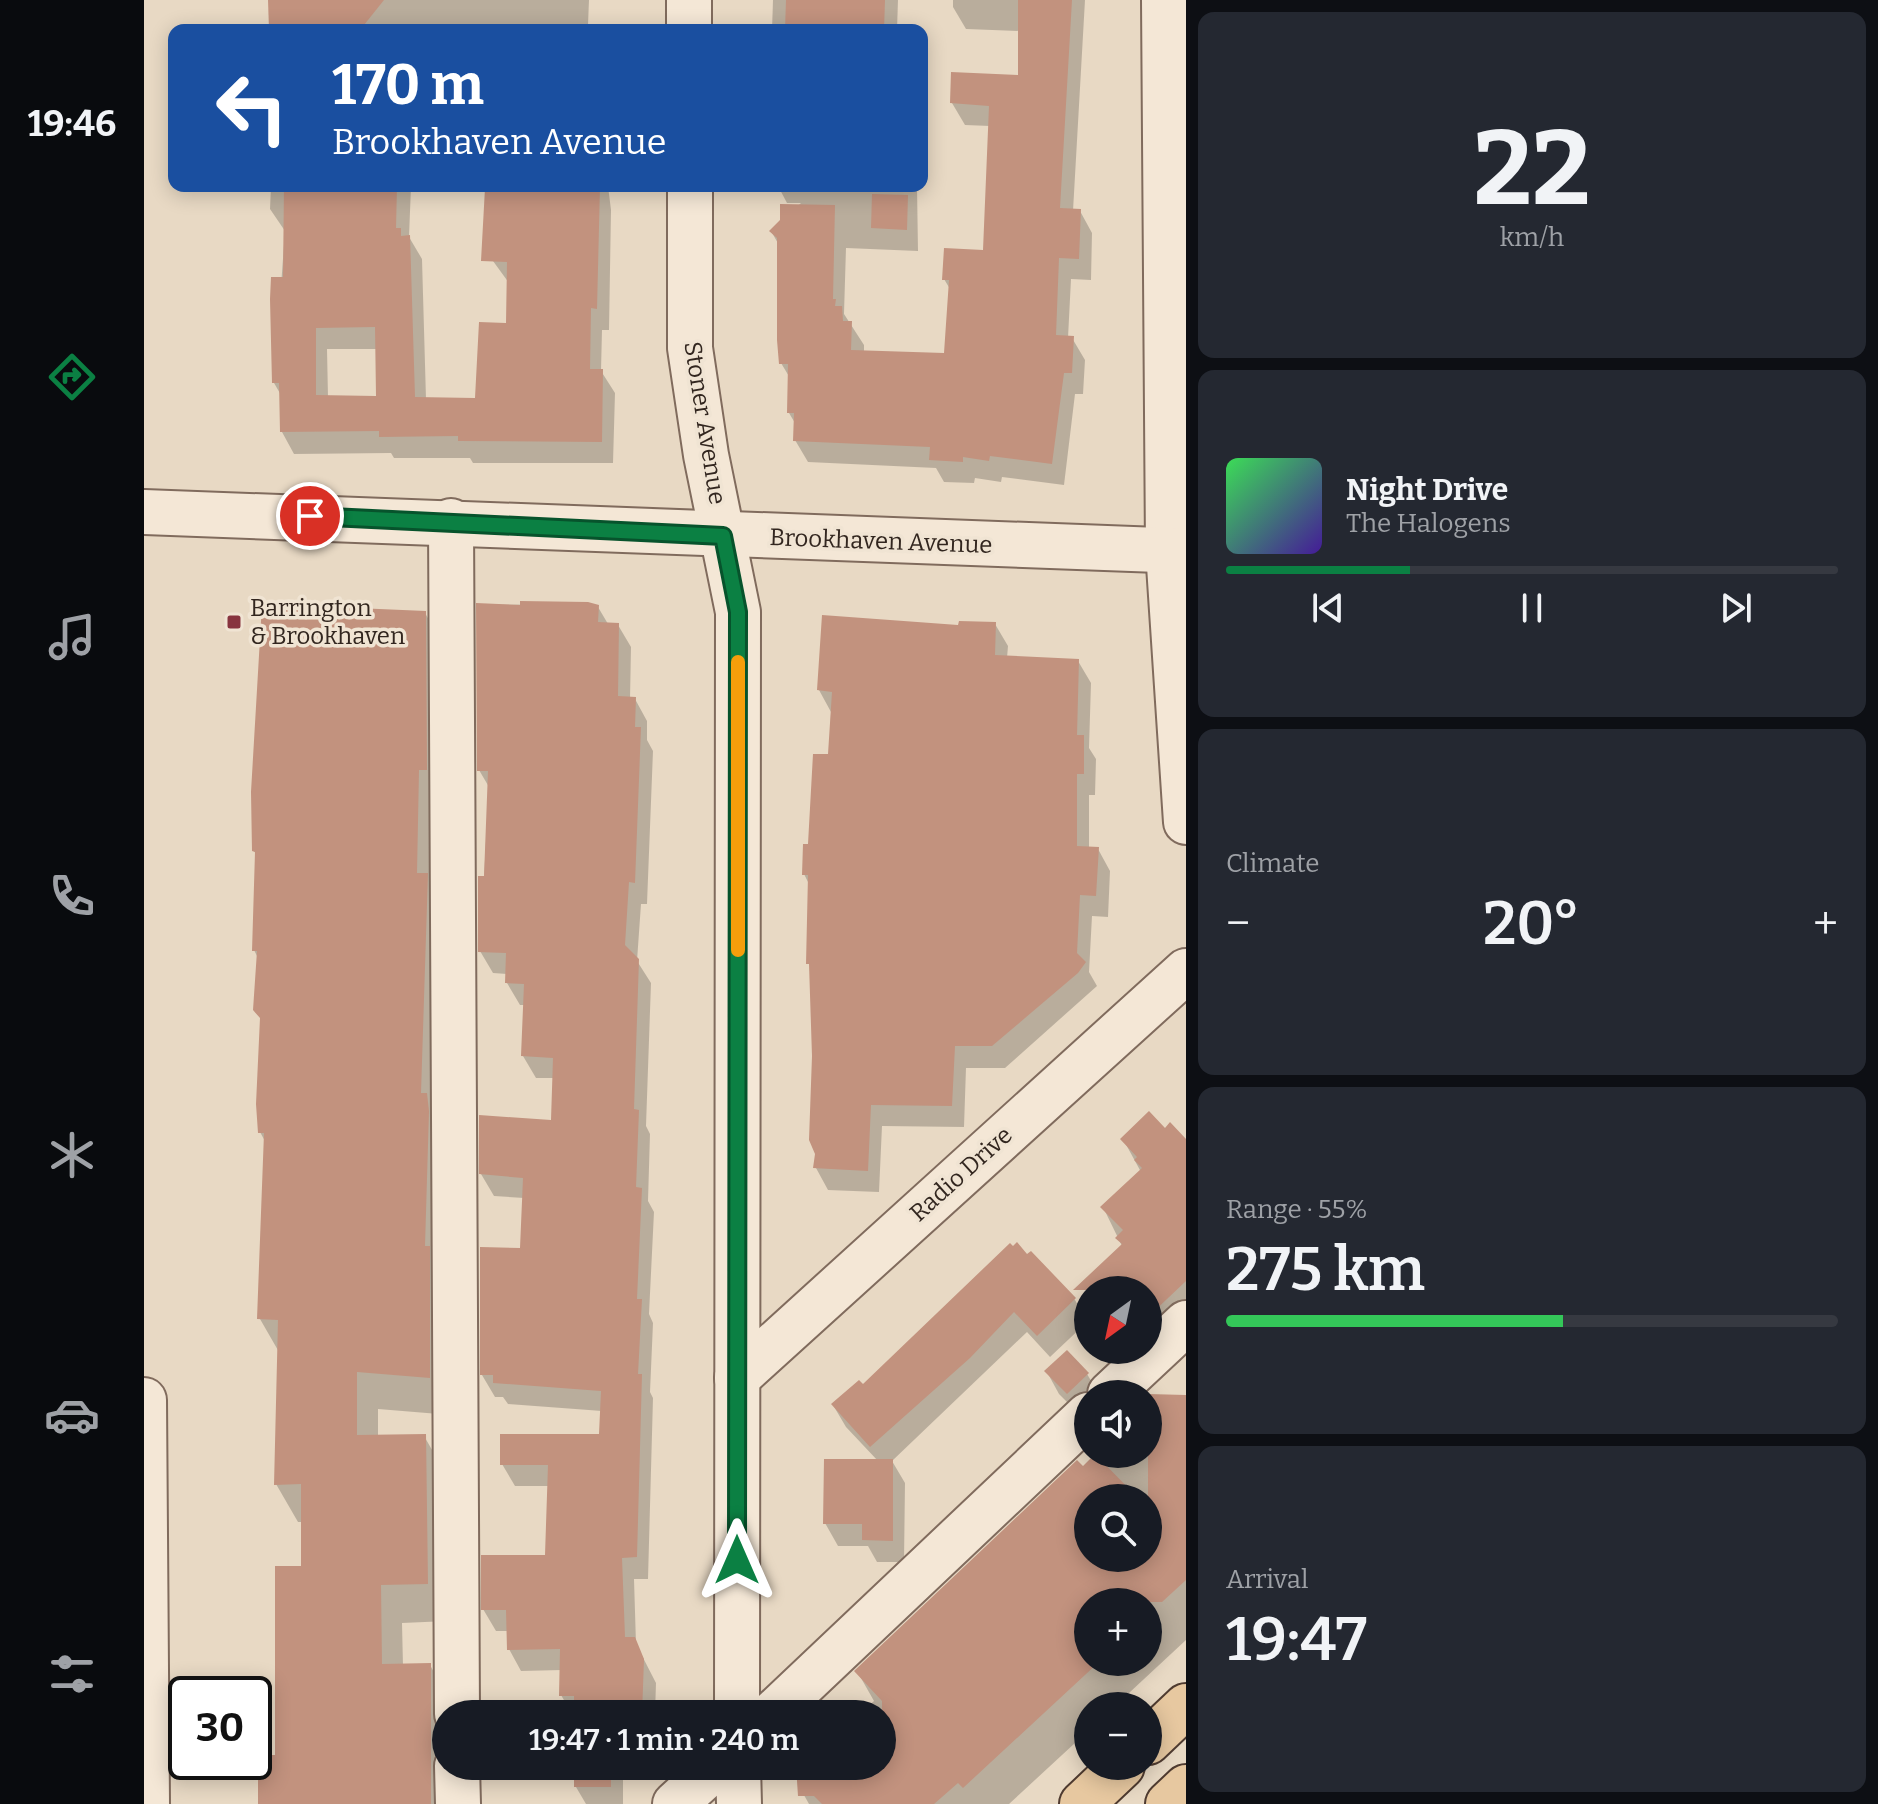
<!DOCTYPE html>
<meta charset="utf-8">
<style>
:root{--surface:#171b24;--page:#242831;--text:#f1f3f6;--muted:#9ea1a6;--line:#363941;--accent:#0b8043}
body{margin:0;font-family:Bitter,serif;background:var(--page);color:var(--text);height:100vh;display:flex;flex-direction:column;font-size:30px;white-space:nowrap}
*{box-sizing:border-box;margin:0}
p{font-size:26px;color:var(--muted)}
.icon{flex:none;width:44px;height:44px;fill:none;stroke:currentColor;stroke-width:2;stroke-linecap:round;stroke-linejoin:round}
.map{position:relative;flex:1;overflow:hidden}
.drawer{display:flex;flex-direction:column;gap:12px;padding:12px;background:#0d0f14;width:692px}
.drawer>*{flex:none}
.hud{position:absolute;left:24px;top:24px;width:760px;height:168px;border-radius:16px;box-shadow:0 4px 20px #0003;background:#1a4fa0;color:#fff;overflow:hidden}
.needle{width:52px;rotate:213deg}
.tools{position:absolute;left:930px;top:1276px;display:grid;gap:16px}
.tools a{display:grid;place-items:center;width:88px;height:88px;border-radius:50%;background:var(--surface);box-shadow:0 4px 20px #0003;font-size:40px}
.speed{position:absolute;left:24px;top:1676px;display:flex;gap:16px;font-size:40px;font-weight:700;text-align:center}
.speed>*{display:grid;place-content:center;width:104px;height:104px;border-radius:50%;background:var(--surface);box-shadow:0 4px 20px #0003;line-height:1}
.speed .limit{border:4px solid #111;border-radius:12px;background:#fff;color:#111}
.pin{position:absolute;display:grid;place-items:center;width:68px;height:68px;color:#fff;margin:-34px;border:4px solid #fff;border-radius:50%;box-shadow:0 2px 8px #0007}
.me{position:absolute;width:88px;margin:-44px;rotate:0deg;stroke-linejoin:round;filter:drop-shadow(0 0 6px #0008)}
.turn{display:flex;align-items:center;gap:28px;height:168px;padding:0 32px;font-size:36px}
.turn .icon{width:104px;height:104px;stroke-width:2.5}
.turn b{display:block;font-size:56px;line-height:68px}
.big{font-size:60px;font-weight:600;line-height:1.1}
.drawer .card{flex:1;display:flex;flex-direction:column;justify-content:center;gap:12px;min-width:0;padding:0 28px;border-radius:16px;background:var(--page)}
.drawer .dial{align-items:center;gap:0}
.dial b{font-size:104px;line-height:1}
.song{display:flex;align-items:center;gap:24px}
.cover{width:96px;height:96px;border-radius:12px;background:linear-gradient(135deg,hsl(130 70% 55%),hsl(260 70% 35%))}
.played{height:8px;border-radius:4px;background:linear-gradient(90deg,var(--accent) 30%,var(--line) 30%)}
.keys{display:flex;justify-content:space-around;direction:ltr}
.heat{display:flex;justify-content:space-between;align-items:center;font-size:44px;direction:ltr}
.charge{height:12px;border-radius:6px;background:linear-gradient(90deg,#34c759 55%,var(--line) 0)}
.trip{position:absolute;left:288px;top:1700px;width:464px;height:80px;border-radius:40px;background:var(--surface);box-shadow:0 4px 20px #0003;font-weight:600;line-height:80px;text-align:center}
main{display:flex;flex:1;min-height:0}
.menu{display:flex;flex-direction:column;width:144px;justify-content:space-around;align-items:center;background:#090b0e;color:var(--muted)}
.menu .icon{width:56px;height:56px}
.menu .selected{color:var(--accent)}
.menu b{font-size:36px;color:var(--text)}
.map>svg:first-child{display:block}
</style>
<main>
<nav class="menu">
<b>19:46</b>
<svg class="icon selected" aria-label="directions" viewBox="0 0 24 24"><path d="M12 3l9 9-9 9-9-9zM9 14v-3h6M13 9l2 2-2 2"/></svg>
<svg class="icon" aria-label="music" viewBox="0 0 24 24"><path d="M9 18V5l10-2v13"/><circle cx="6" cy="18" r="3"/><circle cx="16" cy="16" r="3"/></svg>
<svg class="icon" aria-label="phone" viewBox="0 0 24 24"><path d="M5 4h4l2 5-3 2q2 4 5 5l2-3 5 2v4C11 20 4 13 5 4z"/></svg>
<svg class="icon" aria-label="climate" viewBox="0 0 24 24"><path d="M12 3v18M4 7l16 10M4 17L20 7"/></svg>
<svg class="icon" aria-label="car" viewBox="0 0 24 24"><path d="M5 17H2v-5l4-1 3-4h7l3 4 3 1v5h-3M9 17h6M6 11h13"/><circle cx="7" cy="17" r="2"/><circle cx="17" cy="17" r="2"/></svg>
<svg class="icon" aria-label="filters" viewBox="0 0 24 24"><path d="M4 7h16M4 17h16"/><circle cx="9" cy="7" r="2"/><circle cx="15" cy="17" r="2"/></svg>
</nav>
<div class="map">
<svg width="1042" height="1804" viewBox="0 0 1042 1804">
<rect width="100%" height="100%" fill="#e8d9c4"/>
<g fill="#0003" fill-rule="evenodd">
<polygon points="125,0 445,0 444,25 449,30 125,30"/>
<polygon points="629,0 754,0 753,30 628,30"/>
<polygon points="809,0 941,0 929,211 936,211 948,233 947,280 927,279 924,338 928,338 941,360 939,394 931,394 920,485 858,477 857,482 831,478 830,483 800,482 792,468 664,462 651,440 651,423 645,413 646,378 637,363 635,245 627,231 657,203 643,203 634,186 773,186 774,251 702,248 700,314 720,345 720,353 802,356 806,289 800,279 841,252 846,126 821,125 808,103 876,77 876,31 822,29 809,7"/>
<path d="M 127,186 L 267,186 L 265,237 L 278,259 L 282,399 L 333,400 L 364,325 L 365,283 L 349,261 L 355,186 L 464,186 L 467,210 L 465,330 L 458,330 L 457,371 L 471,393 L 469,463 L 329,463 L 326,458 L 250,458 L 247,453 L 150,454 L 138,432 L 137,395 L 130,383 L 141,231 L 126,209 ZM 183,349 L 234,349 L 234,398 L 184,397 Z"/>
<polygon points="444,604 454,607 464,624 474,625 487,647 486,699 491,699 503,721 503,740 509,751 503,904 497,904 493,961 507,983 502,1126 506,1134 504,1201 510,1212 505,1314 509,1323 506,1392 509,1398 504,1579 490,1579 492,1644 512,1683 511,1714 428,1714 417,1695 418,1670 377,1671 365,1649 364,1631 352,1631 339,1609 403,1557 405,1486 371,1486 358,1464 457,1436 458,1411 364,1404 359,1397 351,1397 338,1375 378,1250 380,1198 350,1196 337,1174 409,1122 410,1078 392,1078 379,1056 381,1005 376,1005 363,983 363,974 349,973 336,951 345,787 335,770 334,605"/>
<polygon points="281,613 303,651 307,1415 234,1409 234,1437 280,1436 302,1474 304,1621 258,1623 259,1666 286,1665 307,1703 302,1714 302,1766 307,1804 116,1804 133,1757 159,1568 159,1522 154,1522 132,1484 135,1352 116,1319 122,1143 116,1132 118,1021 114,958 110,950 113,856 110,851"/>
<polygon points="851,624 864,646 863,658 934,661 947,683 945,748 952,759 951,795 945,795 945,848 954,849 966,871 964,917 948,916 945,972 953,986 861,1068 822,1068 820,1127 738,1126 735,1192 684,1190 672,1168 666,886 660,874 686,756 687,712 675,690 816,627"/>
<polygon points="979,1139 1042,1154 1042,1342 1004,1350 1004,1290 951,1290 978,1246 959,1207 997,1172"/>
<polygon points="886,1253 931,1300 943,1322 906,1357 883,1332 748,1461 761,1483 760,1562 733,1562 724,1546 694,1546 681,1523 734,1461 702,1427 689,1405 718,1387"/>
<polygon points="903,1372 943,1374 955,1394 936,1415 915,1394"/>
<path d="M 1004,1396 L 1042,1397 L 1042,1640 L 971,1706 L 944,1706 L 944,1731 L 865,1804 L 665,1804 L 656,1788 L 661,1766 L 738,1766 L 738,1714 L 716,1714 L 730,1701 L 713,1671 L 954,1454 L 1004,1454 ZM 944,1498 L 1004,1498 L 1004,1558 L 944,1558 ZM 944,1602 L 1004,1602 L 1004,1662 L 944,1662 Z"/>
<polygon points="432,1766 511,1766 510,1779 479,1779 479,1804 442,1804 432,1787"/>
</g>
<g fill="#c2927e" fill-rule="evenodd">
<polygon points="124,0 240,0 216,30 125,30"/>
<polygon points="642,0 741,0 740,30 641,30"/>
<polygon points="874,0 928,0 916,208 937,209 935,259 915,258 912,335 930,336 928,373 920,373 908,464 846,456 845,461 819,457 819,462 785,460 786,447 649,441 650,413 643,413 644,364 635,364 633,340 633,238 625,231 636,220 636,204 691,205 689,299 692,299 691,306 698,306 699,321 708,321 707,350 800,353 805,280 798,280 800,248 839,250 845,106 806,103 807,72 874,75"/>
<path d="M 140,186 L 253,186 L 252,228 L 257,228 L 257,236 L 266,235 L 271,397 L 331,398 L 335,322 L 362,323 L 363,262 L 337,261 L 341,188 L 416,191 L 416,186 L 456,186 L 453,309 L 447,308 L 446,369 L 459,369 L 458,442 L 314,441 L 314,436 L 235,437 L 235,431 L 136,432 L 135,383 L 128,383 L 126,299 L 127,277 L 139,277 ZM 231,327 L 232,396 L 172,395 L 172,328 Z"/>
<polygon points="728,194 764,195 763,230 727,228"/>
<polygon points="376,601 444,602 455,605 454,622 475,623 474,696 492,697 491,727 497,727 491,883 485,882 481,945 495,959 490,1109 495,1110 492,1187 498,1188 493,1299 498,1299 494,1374 498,1374 493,1557 478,1558 481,1637 491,1637 500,1659 498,1714 430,1714 430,1696 415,1696 416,1649 363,1650 362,1610 337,1610 337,1555 401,1555 404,1465 356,1465 356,1434 455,1434 457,1391 349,1383 349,1375 336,1375 336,1247 376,1248 379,1178 335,1174 335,1115 407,1120 409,1058 377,1056 380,984 361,983 362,953 334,952 334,876 340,876 344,771 333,771 332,603 376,605"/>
<polygon points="118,604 282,611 283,770 275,770 273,873 284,873 277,1093 283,1093 285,1111 281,1246 286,1246 286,1378 213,1372 213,1435 282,1434 284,1584 237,1585 238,1664 287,1663 287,1804 114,1804 114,1755 131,1755 131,1566 157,1566 157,1484 130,1485 134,1320 113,1319 120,1133 114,1133 112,1104 116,1018 109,1010 113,951 108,951 111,852 108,851 107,792"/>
<polygon points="678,615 814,625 815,621 852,622 851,655 935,659 933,735 940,735 940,774 933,774 933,846 955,847 952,896 936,895 933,953 942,962 934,973 848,1046 811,1046 808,1106 727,1105 724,1171 669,1168 671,1154 665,1140 668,1056 665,964 662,964 664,875 658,875 659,844 664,844 669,754 684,754 688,692 673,690"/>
<polygon points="1005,1111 1021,1128 1026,1122 1042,1139 1042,1281 1004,1317 1004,1290 929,1290 978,1244 971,1238 979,1230 956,1207 998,1168 990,1160 993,1157 976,1139"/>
<polygon points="873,1242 883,1254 887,1251 932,1298 893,1336 870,1312 826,1358 726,1447 687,1404 715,1380 719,1384 866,1243 869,1246"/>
<polygon points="923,1350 945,1373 923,1394 900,1371"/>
<polygon points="1004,1394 1042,1395 1042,1580 1018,1602 944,1602 944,1662 955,1662 819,1788 814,1783 790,1804 678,1804 670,1796 654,1796 652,1766 738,1766 738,1701 710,1671 933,1460 939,1466 951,1454 994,1498 944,1498 944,1558 1004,1558"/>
<polygon points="680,1459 749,1459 749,1541 718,1540 718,1524 679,1524"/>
<rect x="430" y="1766" width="37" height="21"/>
</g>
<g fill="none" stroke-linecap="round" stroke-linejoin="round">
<defs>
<g id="minor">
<polyline points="545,0 545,30"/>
<polyline points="1020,0 1024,550 1042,822"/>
<polyline points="546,186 546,348 562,455 594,612 593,1714"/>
<polyline points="0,512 1042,551"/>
<polyline points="307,521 313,1714"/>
<polyline points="593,1378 1042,971"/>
<polyline points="966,1394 1042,1323"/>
<polyline points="0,1400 3,1804"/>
<polyline points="628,1714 944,1415"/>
<polyline points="313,1766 314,1804"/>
<polyline points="594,1766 595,1804"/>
<polyline points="531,1804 573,1766"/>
</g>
<g id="major">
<polyline points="1004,1742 1042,1706"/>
<polyline points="938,1804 978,1766"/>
<polyline points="1024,1804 1042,1787"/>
</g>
</defs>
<use href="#minor" stroke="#806b5d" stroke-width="48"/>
<use href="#major" stroke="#4f3b30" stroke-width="48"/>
<use href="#minor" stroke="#f4e7d6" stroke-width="44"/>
<use href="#major" stroke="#e7c8a0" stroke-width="44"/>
</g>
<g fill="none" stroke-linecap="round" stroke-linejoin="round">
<defs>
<polyline id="route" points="166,516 579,536 594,612 593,1560"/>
</defs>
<use href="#route" stroke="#07532c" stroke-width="20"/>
<use href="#route" stroke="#0b8043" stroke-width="14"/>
<polyline stroke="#f59e0b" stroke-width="14" points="594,950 594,662"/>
</g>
<rect fill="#88343f" stroke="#f0e4d3" stroke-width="3" x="82" y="614" width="16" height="16" rx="4"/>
<g text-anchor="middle" stroke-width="7" stroke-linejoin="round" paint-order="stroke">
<g font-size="24" fill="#32261f" stroke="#f0e4d3">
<text transform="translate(561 423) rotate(81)" y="8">Stoner Avenue</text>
<text transform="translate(737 541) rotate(2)" y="8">Brookhaven Avenue</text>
<text transform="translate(817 1174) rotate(-42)" y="8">Radio Drive</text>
</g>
<g font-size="24" fill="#32261f" stroke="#f0e4d3" text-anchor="start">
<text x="106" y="616">Barrington<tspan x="106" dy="28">&amp; Brookhaven</tspan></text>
</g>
</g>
</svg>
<div class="tools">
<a><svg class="needle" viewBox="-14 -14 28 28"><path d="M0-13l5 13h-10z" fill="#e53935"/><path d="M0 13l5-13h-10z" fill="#9ea1a6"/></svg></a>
<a><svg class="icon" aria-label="sound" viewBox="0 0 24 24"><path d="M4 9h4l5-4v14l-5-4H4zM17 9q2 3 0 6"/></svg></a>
<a><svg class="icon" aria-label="search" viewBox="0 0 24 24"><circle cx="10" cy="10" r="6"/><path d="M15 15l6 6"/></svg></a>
<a>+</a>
<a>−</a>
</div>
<div class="speed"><div class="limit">30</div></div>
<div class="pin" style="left:166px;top:516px;background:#d93025"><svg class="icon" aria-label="arrive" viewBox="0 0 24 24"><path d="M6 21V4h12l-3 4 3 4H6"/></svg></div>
<svg class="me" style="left:593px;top:1560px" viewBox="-20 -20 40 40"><path d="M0-17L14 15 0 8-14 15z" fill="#0b8043" stroke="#fff" stroke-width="4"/></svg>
<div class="trip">19:47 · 1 min · 240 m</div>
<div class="hud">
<div class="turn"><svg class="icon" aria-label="left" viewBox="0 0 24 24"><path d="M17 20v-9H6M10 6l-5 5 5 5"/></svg><div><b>170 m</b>Brookhaven Avenue</div></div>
</div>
</div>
<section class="drawer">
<div class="card dial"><b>22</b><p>km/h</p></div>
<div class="card">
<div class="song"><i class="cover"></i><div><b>Night Drive</b><p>The Halogens</p></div></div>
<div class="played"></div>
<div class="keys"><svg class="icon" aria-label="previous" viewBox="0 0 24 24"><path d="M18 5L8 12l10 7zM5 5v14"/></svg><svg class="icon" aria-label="pause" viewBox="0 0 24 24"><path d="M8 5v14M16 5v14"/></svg><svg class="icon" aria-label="next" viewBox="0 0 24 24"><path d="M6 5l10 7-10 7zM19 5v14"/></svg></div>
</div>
<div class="card"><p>Climate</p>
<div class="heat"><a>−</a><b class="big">20°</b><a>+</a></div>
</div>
<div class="card"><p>Range · 55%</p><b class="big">275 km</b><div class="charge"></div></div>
<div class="card"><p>Arrival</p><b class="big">19:47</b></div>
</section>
</main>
